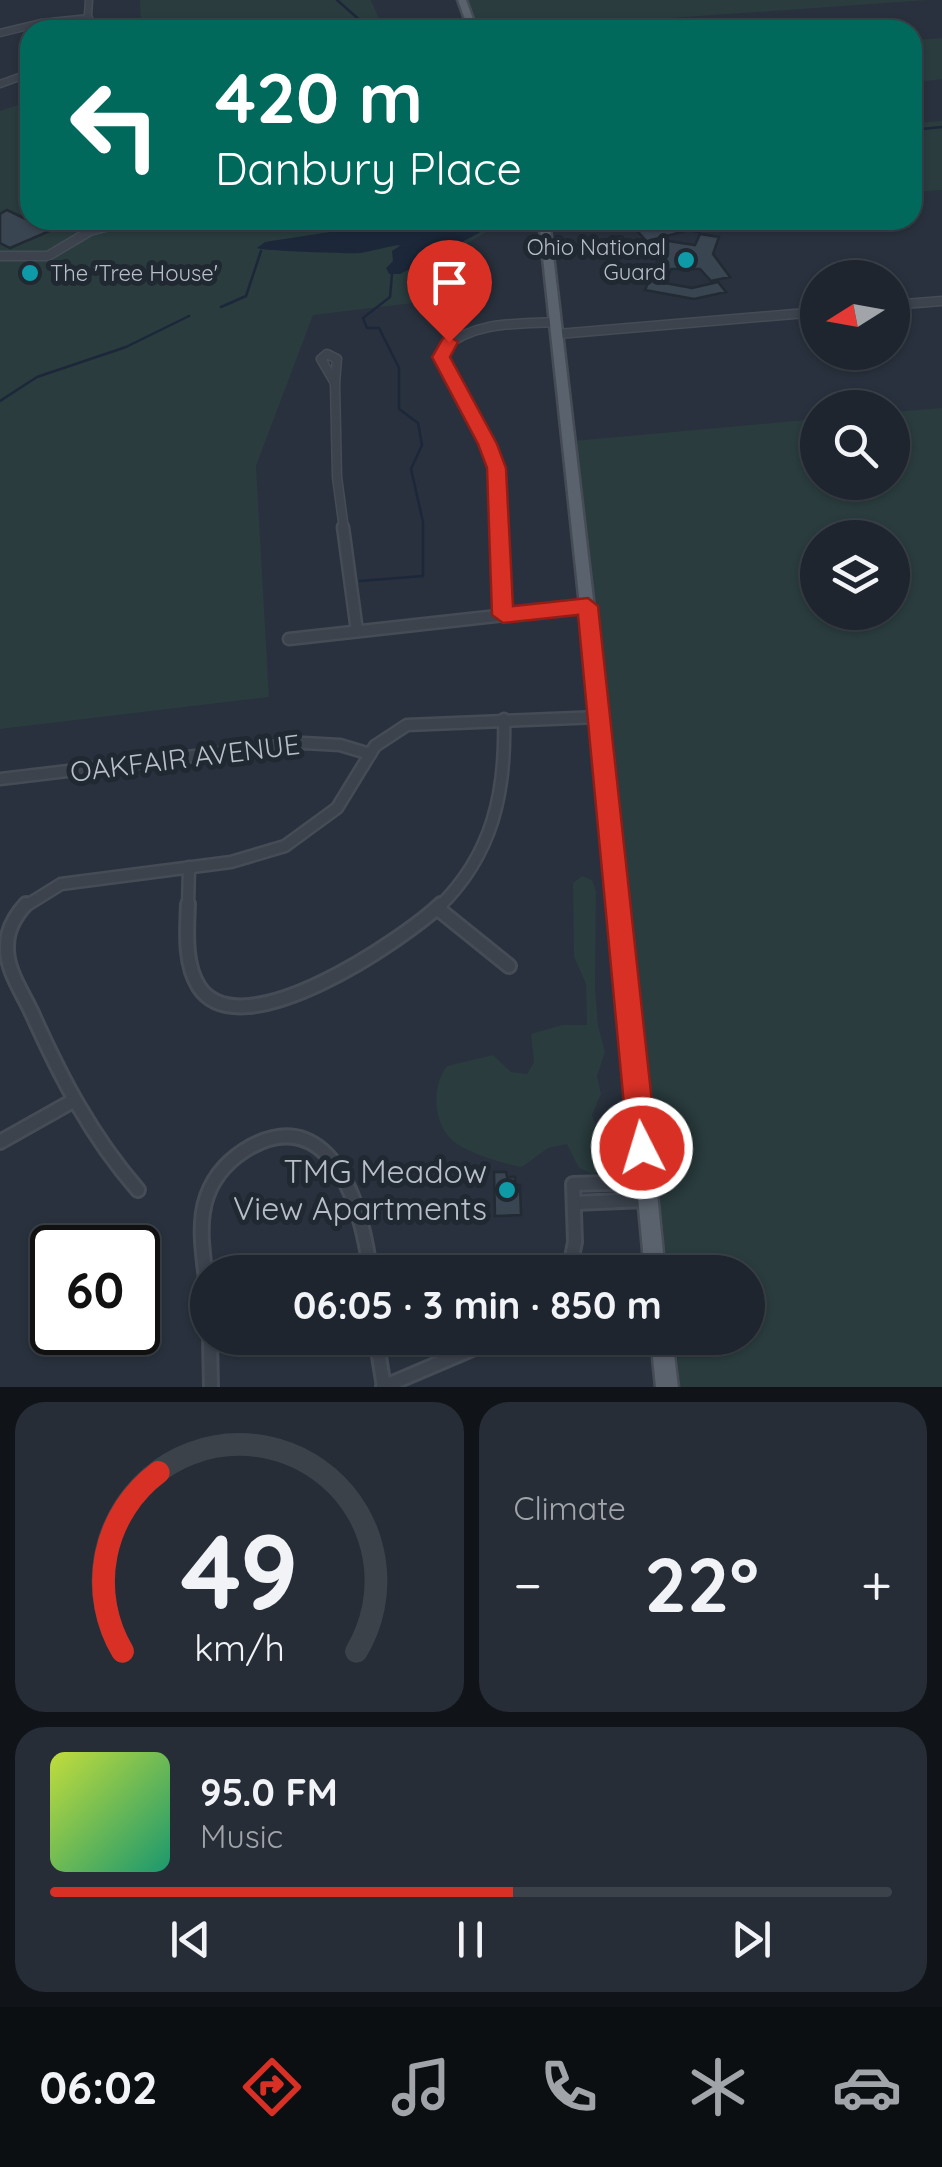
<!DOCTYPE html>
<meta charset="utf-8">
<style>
:root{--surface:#1e252e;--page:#262d36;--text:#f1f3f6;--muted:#a1a5aa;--line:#3c424a;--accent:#d93025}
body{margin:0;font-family:Quicksand,sans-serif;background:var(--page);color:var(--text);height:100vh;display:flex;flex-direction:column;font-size:38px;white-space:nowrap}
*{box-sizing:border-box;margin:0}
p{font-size:32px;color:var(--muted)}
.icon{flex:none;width:55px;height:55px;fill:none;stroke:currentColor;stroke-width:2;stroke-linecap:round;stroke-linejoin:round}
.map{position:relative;height:1387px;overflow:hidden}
.panel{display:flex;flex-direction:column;gap:15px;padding:15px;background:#101419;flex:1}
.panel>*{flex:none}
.top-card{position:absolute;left:20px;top:20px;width:902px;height:210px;border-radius:30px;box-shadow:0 2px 8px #0004,0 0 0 2px var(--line);background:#00695c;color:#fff;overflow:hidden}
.needle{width:65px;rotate:259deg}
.fabs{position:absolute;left:800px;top:260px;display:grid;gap:20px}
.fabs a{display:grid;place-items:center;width:110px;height:110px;border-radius:50%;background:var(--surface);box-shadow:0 2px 8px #0004,0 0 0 2px var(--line);font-size:50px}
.speed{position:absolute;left:30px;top:1225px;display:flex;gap:20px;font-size:50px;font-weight:700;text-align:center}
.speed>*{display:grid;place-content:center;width:130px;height:130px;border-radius:50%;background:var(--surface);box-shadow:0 2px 8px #0004,0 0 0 2px var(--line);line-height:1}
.speed .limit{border:5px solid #111;border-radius:15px;background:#fff;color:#111}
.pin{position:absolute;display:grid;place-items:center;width:85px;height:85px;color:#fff;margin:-102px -42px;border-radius:50% 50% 50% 0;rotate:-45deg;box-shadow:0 0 10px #0007}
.pin .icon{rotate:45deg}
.me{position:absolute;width:110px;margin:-55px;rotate:355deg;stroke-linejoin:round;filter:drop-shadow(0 0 8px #0008)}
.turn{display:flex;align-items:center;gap:35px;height:210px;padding:0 30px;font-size:45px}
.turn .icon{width:130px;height:130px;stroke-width:2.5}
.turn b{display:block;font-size:70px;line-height:85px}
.big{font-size:75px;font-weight:800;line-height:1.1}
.panel .card{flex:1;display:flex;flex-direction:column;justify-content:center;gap:15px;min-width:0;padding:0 35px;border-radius:30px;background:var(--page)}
.panel .dial{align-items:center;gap:0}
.dial svg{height:260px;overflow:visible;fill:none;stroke:var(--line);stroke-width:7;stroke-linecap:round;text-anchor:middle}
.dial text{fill:var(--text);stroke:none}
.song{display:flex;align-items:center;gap:30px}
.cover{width:120px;height:120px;border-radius:15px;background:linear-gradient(135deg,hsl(70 70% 55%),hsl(160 70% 35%))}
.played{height:10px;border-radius:5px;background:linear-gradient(90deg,var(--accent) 55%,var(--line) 55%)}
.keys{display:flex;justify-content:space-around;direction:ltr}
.heat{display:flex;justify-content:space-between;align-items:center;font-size:55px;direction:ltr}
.panel .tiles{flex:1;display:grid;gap:15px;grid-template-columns:1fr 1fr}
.card:last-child{grid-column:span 2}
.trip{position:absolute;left:190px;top:1255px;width:575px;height:100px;border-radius:50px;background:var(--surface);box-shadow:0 2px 8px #0004,0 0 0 2px var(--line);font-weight:800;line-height:100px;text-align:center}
.tabs{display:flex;height:160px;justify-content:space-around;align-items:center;background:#0c0f12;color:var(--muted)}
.tabs .icon{width:70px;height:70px}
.tabs .current{color:var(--accent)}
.tabs b{font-size:45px;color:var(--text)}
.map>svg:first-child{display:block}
</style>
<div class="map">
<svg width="942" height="1387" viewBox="0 0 942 1387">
<rect width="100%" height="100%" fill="#28313d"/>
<g fill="#2a3c3e" fill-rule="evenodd">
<polygon points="140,0 371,0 384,30 141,30"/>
<polygon points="465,0 929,0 499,30 476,30"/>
<polygon points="942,38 942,79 913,83 913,40"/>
<polygon points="30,101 30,220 527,220 529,224 493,228 407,279 413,303 313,315 256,466 269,697 0,729 0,111"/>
<polygon points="942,121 942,190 913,192 913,123"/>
<path d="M 942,408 L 942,1387 L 680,1387 L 676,1338 L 748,1338 L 748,1272 L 668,1272 L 634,976 L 636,953 L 573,441 L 817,419 L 818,482 L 892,482 L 893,412 ZM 818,538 L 892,538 L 892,612 L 818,612 Z"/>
<path d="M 582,876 L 592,880 L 596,891 L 595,987 L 598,1026 L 605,1052 L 597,1076 L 601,1094 L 592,1115 L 608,1158 L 605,1168 L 593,1174 L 579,1168 L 567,1144 L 548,1148 L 522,1167 C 503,1164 468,1153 453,1141 C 433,1124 431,1086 447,1066 L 493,1055 L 511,1072 L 527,1074 L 534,1062 L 531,1034 L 562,1025 L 587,1025 L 586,984 L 574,957 L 573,883 Z"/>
</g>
<path fill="#1c283a" d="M 408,220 L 489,220 L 479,233 L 400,274 L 389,274 L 386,268 L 393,261 L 392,251 L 401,245 C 387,246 374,251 361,253 C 349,254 263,251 257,248 L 265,242 Z"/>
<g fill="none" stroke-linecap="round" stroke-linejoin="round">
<g stroke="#1c283a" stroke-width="2.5">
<polyline points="337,0 371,30"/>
<polyline points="912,130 942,127"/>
<polyline points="221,307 246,296 261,251"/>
<polyline points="0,401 37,377 126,347 189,316"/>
<polyline points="360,581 423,576 423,522 411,469 422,445 418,423 399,409 399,368 379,328 367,328 363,318 390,297 392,274"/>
</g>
</g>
<g fill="#3a4552" stroke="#222a34" stroke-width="2.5">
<polygon points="7,210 32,222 52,230 10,248 0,243 0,214"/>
<polygon points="667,220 704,223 700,232 689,230 655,239 695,245 700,234 719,237 713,254 730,277 711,281 700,269 671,269 665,283 692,288 718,282 726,292 694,299 645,290 658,259 652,259 650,250 653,249 634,227"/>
<polygon points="494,1172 506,1172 507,1177 515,1177 515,1185 520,1185 521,1215 495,1216"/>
</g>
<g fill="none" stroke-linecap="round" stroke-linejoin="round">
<defs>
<g id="street-far3">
<polyline points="87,30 89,0"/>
<polyline points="0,33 41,23 89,18"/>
<polyline points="0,84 30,73"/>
<polyline points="86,233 136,220"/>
</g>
<g id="street-far2">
<polyline points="0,256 48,256 90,231"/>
<polyline points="892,305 942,301"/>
<polyline points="558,334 818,312"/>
<polygon points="327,354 337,359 335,383 321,359"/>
<polyline points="335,383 337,477 344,529"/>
<path d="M 502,529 L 492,452 L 453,386 L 443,348 C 475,321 516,324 556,322"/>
</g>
<g id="street-far1">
<polyline points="343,527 357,631"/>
<polyline points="502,527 503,615"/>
<polyline points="289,639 587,606"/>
<polyline points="0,779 304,743 340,745 370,754"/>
<polyline points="24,907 61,884 231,862 285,846 337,808 375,746 407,725 599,717"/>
<polyline points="188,907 189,867"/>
<path d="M 439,907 C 493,854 506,792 504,719"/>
</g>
<g id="street">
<path d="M 26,904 C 15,916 7,929 7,946 C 6,969 21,990 31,1011 C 60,1076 91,1136 138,1190"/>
<path d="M 188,904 C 187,930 184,964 199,987 C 241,1051 404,939 441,904"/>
<polyline points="437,908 509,966"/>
<polyline points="0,1142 71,1102"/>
<polyline points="574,1203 647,1200"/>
<polyline points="569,1272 575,1242 573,1184 645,1182"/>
<path d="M 208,1296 C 205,1264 196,1227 207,1196 C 215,1174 232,1157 252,1146 C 334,1103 364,1214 370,1272"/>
<polyline points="210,1338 211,1387"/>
<polyline points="376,1338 384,1387"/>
<polyline points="383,1387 498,1338"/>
</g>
<g id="primary">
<polygon points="458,0 466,0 477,30 469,30"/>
<polygon points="539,220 549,220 621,841 665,1272 645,1272 605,841"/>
<polygon points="651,1338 672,1338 678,1387 656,1387"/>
</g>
</defs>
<use href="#street-far3" stroke="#454c56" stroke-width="9"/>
<use href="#street-far2" stroke="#454c56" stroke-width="11"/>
<use href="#street-far1" stroke="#454c56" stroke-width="15"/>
<use href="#street" stroke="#454c56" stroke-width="18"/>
<use href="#primary" stroke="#454c56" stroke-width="5"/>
<use href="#street-far3" stroke="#3c434d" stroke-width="6"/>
<use href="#street-far2" stroke="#3c434d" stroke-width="8"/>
<use href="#street-far1" stroke="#3c434d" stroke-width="10"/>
<use href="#street" stroke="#3c434d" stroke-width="12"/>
<use href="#primary" fill="#5a626d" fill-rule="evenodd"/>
</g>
<polygon fill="#d93025" stroke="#8d1f18" stroke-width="2.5" points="449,336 458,342 450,357 497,444 506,468 513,606 588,598 598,606 657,1148 653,1158 642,1162 632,1158 628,1148 578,615 503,623 492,615 487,468 478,444 432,357 443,338"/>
<g fill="#0f9aa8" stroke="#202832" stroke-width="4">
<circle cx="686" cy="260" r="10"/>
<circle cx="30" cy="273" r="10"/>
<circle cx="507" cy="1190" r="10"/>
</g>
<g text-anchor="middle" stroke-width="10" stroke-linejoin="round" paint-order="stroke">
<g font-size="22" fill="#b8bec8" stroke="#202832" text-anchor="end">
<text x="666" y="255">Ohio National<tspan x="666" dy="25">Guard</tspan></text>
<text x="50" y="281" text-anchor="start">The 'Tree House'</text>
</g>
<g font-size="28" fill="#b8bec8" stroke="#202832">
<text transform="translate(185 758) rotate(-7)" y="10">OAKFAIR AVENUE</text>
</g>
<g font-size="32" fill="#b8bec8" stroke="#202832" text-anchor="end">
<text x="487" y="1183">TMG Meadow<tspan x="487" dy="37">View Apartments</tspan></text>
</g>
</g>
</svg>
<div class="fabs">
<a><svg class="needle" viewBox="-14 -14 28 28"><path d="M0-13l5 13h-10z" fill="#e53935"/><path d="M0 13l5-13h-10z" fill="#a1a5aa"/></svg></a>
<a><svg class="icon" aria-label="search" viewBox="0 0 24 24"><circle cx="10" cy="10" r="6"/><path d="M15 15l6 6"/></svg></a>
<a><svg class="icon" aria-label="layers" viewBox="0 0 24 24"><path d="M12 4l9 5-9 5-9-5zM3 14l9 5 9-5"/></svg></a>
</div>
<div class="speed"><div class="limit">60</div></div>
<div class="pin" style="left:449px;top:342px;background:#d93025"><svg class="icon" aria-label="arrive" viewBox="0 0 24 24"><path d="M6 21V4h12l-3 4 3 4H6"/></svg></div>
<svg class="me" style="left:642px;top:1148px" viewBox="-20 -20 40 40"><circle r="17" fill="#d93025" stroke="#fff" stroke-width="3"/><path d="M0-11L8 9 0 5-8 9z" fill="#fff"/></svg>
<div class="trip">06:05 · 3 min · 850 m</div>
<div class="top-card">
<div class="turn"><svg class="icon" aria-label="left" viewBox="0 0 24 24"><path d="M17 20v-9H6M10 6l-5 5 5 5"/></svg><div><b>420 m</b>Danbury Place</div></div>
</div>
</div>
<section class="panel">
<div class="tiles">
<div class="card dial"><svg viewBox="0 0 100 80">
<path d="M14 69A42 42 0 1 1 86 69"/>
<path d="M14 69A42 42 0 0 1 25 14" stroke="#d93025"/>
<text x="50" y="56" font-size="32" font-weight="700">49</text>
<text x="50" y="72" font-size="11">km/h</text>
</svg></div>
<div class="card"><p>Climate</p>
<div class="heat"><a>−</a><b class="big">22°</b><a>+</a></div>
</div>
<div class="card">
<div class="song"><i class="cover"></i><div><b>95.0 FM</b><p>Music</p></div></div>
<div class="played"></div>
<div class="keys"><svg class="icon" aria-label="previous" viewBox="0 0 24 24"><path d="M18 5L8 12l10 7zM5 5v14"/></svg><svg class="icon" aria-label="pause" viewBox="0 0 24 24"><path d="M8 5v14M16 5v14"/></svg><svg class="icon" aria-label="next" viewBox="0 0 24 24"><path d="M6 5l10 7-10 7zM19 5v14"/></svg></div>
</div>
</div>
</section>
<nav class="tabs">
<b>06:02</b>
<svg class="icon current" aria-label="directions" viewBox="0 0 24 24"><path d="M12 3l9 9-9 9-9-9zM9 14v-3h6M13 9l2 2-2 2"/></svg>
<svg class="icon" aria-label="music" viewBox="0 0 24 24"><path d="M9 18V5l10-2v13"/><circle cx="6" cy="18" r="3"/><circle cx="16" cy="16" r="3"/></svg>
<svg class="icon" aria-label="phone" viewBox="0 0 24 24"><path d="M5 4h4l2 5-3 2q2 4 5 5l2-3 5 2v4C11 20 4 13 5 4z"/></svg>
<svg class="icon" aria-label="climate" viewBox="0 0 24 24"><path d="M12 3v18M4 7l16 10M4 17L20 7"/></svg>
<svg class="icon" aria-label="car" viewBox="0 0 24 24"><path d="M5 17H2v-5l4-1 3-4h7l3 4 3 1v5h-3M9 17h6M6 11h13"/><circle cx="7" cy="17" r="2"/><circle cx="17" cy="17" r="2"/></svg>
</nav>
